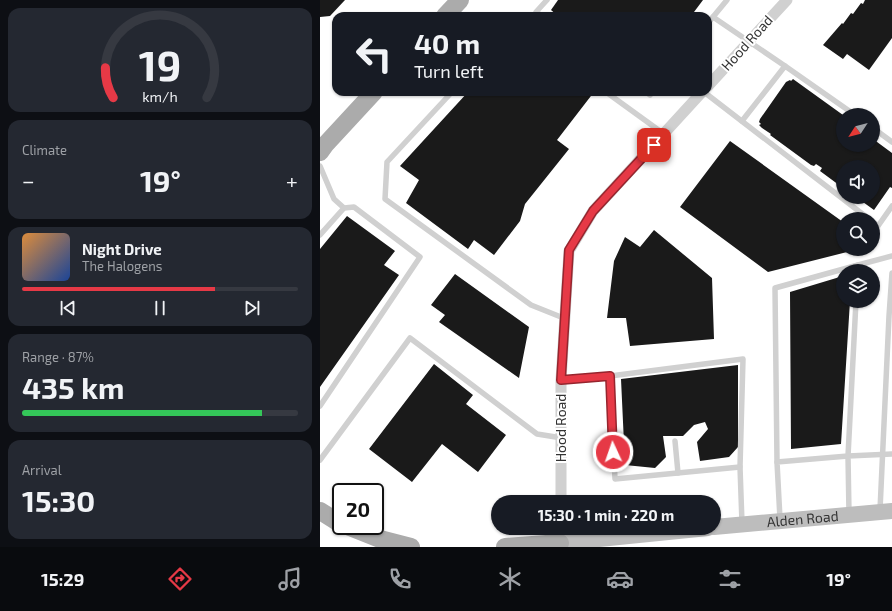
<!DOCTYPE html>
<meta charset="utf-8">
<style>
:root{--surface:#171b24;--page:#242831;--text:#f1f3f6;--muted:#9ea1a6;--line:#363941;--accent:#e63946}
body{margin:0;font-family:"Exo 2",sans-serif;background:var(--page);color:var(--text);height:100vh;display:flex;flex-direction:column;font-size:15px;white-space:nowrap}
*{box-sizing:border-box;margin:0}
p{font-size:13px;color:var(--muted)}
.icon{flex:none;width:22px;height:22px;fill:none;stroke:currentColor;stroke-width:2;stroke-linecap:round;stroke-linejoin:round}
.map{position:relative;flex:1;overflow:hidden}
.panel{display:flex;flex-direction:column;gap:8px;padding:8px;background:#0d0f14;width:320px}
.panel>*{flex:none}
.guide{position:absolute;left:12px;top:12px;width:380px;height:84px;border-radius:12px;box-shadow:0 1px 3px #0004;background:#171b24;color:var(--text);overflow:hidden}
.needle{width:26px;rotate:234deg}
.controls{position:absolute;left:516px;top:108px;display:grid;gap:8px}
.controls a{display:grid;place-items:center;width:44px;height:44px;border-radius:50%;background:var(--surface);box-shadow:0 1px 3px #0004;font-size:20px}
.speed{position:absolute;left:12px;top:483px;display:flex;gap:8px;font-size:20px;font-weight:700;text-align:center}
.speed>*{display:grid;place-content:center;width:52px;height:52px;border-radius:50%;background:var(--surface);box-shadow:0 1px 3px #0004;line-height:1}
.speed .limit{border:2px solid #111;border-radius:6px;background:#fff;color:#111}
.pin{position:absolute;display:grid;place-items:center;width:34px;height:34px;color:#fff;margin:-17px;border-radius:8px;box-shadow:0 2px 6px #0006}
.me{position:absolute;width:44px;margin:-22px;rotate:357deg;stroke-linejoin:round;filter:drop-shadow(0 0 3px #0008)}
.turn{display:flex;align-items:center;gap:14px;height:84px;padding:0 16px;font-size:18px}
.turn .icon{width:52px;height:52px;stroke-width:2.5}
.turn b{display:block;font-size:28px;line-height:34px}
.big{font-size:30px;font-weight:700;line-height:1.1}
.panel .tile{flex:1;display:flex;flex-direction:column;justify-content:center;gap:6px;min-width:0;padding:0 14px;border-radius:12px;background:var(--page)}
.panel .dial{align-items:center;gap:0}
.dial svg{height:104px;overflow:visible;fill:none;stroke:var(--line);stroke-width:7;stroke-linecap:round;text-anchor:middle}
.dial text{fill:var(--text);stroke:none}
.song{display:flex;align-items:center;gap:12px}
.cover{width:48px;height:48px;border-radius:6px;background:linear-gradient(135deg,hsl(30 70% 55%),hsl(220 70% 35%))}
.played{height:4px;border-radius:2px;background:linear-gradient(90deg,var(--accent) 70%,var(--line) 70%)}
.keys{display:flex;justify-content:space-around;direction:ltr}
.heat{display:flex;justify-content:space-between;align-items:center;font-size:22px;direction:ltr}
.charge{height:6px;border-radius:3px;background:linear-gradient(90deg,#34c759 87%,var(--line) 0)}
.trip{position:absolute;left:171px;top:495px;width:230px;height:40px;border-radius:20px;background:var(--surface);box-shadow:0 1px 3px #0004;font-weight:700;line-height:40px;text-align:center}
.menu{display:flex;height:64px;justify-content:space-around;align-items:center;background:#090b0e;color:var(--muted)}
.menu .icon{width:28px;height:28px}
.menu .current{color:var(--accent)}
.menu b{font-size:18px;color:var(--text)}
main{display:flex;flex:1;min-height:0}
.map>svg:first-child{display:block}
</style>
<main>
<section class="panel">
<div class="tile dial"><svg viewBox="0 0 100 80">
<path d="M14 69A42 42 0 1 1 86 69"/>
<path d="M14 69A42 42 0 0 1 8 46" stroke="#e63946"/>
<text x="50" y="56" font-size="32" font-weight="700">19</text>
<text x="50" y="72" font-size="11">km/h</text>
</svg></div>
<div class="tile"><p>Climate</p>
<div class="heat"><a>−</a><b class="big">19°</b><a>+</a></div>
</div>
<div class="tile">
<div class="song"><i class="cover"></i><div><b>Night Drive</b><p>The Halogens</p></div></div>
<div class="played"></div>
<div class="keys"><svg class="icon" aria-label="previous" viewBox="0 0 24 24"><path d="M18 5L8 12l10 7zM5 5v14"/></svg><svg class="icon" aria-label="pause" viewBox="0 0 24 24"><path d="M8 5v14M16 5v14"/></svg><svg class="icon" aria-label="next" viewBox="0 0 24 24"><path d="M6 5l10 7-10 7zM19 5v14"/></svg></div>
</div>
<div class="tile"><p>Range · 87%</p><b class="big">435 km</b><div class="charge"></div></div>
<div class="tile"><p>Arrival</p><b class="big">15:30</b></div>
</section>
<div class="map">
<svg width="572" height="547" viewBox="0 0 572 547">
<rect width="100%" height="100%" fill="#fff"/>
<g fill="#1a1a1a">
<polygon points="0,0 25,0 10,16 0,17"/>
<polygon points="238,0 383,0 371,16 238,16 231,10"/>
<polygon points="545,0 572,0 572,38 549,70 527,54 523,59 503,45 522,23 523,24 531,13 533,14 541,3 543,4"/>
<polygon points="473,79 523,115 523,145 553,145 553,139 572,153 572,188 570,187 554,210 536,197 553,197 553,167 523,167 523,188 500,171 502,168 496,164 494,166 491,165 450,135 451,134 442,128 439,125 441,124 439,122 440,119 466,82 470,80 471,81"/>
<polygon points="148,92 274,92 237,140 249,149 205,204 200,221 174,255 154,240 148,249 86,203 99,180 80,166"/>
<polygon points="410,141 523,222 523,249 535,250 448,272 360,207"/>
<polygon points="27,216 75,251 64,265 79,275 0,387 0,249"/>
<polygon points="334,230 392,278 394,339 310,346 306,318 287,318 294,261 305,237 320,247"/>
<polygon points="135,274 209,327 199,378 119,322 125,315 111,305"/>
<polygon points="523,276 523,301 530,301 521,444 471,449 470,292"/>
<polygon points="114,364 153,395 146,404 186,435 158,472 122,444 92,482 49,449"/>
<polygon points="418,365 418,447 409,457 380,461 377,442 388,429 385,422 374,425 363,436 343,436 346,457 335,468 305,465 301,379"/>
</g>
<g fill="none" stroke-linecap="round" stroke-linejoin="round">
<g stroke="#d0d0d0" stroke-width="5.5">
<polyline points="222,16 216,12 227,0"/>
<polyline points="393,17 465,66"/>
<polyline points="388,23 407,0"/>
<polyline points="132,92 67,162 65,199 211,305 246,319"/>
<polyline points="286,92 344,134"/>
<polyline points="326,92 330,95 333,92"/>
<polyline points="384,92 549,219"/>
<polyline points="422,121 465,66 535,115"/>
<polyline points="553,128 572,142"/>
<polyline points="0,166 14,199 24,208"/>
<polyline points="553,222 558,226 572,206"/>
<polyline points="0,235 24,208 34,207 100,257 0,406"/>
<polyline points="537,271 538,265 572,256"/>
<polyline points="241,380 290,376 423,359 420,467 295,479 290,376"/>
<polyline points="355,441 358,473"/>
<polyline points="0,460 90,338 217,434 242,438"/>
<polyline points="457,462 455,288 538,265"/>
<polyline points="420,467 422,523"/>
<polyline points="560,510 569,316 572,273"/>
<polyline points="529,513 528,456 572,454"/>
<polyline points="460,519 457,462 528,456 536,301"/>
</g>
<g stroke="#d0d0d0" stroke-width="11">
<polyline points="388,86 467,0"/>
<polyline points="241,502 241,380 249,251 273,211 382,92"/>
<polyline points="240,543 240,528"/>
</g>
<g stroke="#bdbdbd" stroke-width="16">
<path id="s1" d="M 394,527 L 572,511"/>
<polyline points="240,547 240,543 388,528"/>
</g>
<g stroke="#ababab" stroke-width="18">
<polyline points="125,16 140,0"/>
<polyline points="0,152 5,145 54,92"/>
<polyline points="0,511 21,524"/>
<polyline points="27,526 60,539 91,547"/>
<polyline points="185,547 240,543"/>
</g>
</g>
<g fill="none" stroke-linecap="round" stroke-linejoin="round">
<defs>
<polyline id="route" points="293,452 290,376 241,380 249,250 273,211 334,145"/>
</defs>
<use href="#route" stroke="#96252e" stroke-width="10"/>
<use href="#route" stroke="#e63946" stroke-width="7"/>
</g>
<g text-anchor="middle" stroke-width="4" stroke-linejoin="round" paint-order="stroke">
<g font-size="14" fill="#333" stroke="#fff">
<text transform="translate(427 43) rotate(-48)" y="5">Hood Road</text>
<text transform="translate(241 428) rotate(-90)" y="5">Hood Road</text>
<text dy="5" stroke="none"><textPath href="#s1" startOffset="89">Alden Road</textPath></text>
</g>
</g>
</svg>
<div class="controls">
<a><svg class="needle" viewBox="-14 -14 28 28"><path d="M0-13l5 13h-10z" fill="#e53935"/><path d="M0 13l5-13h-10z" fill="#9ea1a6"/></svg></a>
<a><svg class="icon" aria-label="sound" viewBox="0 0 24 24"><path d="M4 9h4l5-4v14l-5-4H4zM17 9q2 3 0 6"/></svg></a>
<a><svg class="icon" aria-label="search" viewBox="0 0 24 24"><circle cx="10" cy="10" r="6"/><path d="M15 15l6 6"/></svg></a>
<a><svg class="icon" aria-label="layers" viewBox="0 0 24 24"><path d="M12 4l9 5-9 5-9-5zM3 14l9 5 9-5"/></svg></a>
</div>
<div class="speed"><div class="limit">20</div></div>
<div class="pin" style="left:334px;top:145px;background:#d93025"><svg class="icon" aria-label="arrive" viewBox="0 0 24 24"><path d="M6 21V4h12l-3 4 3 4H6"/></svg></div>
<svg class="me" style="left:293px;top:452px" viewBox="-20 -20 40 40"><circle r="17" fill="#e63946" stroke="#fff" stroke-width="3"/><path d="M0-11L8 9 0 5-8 9z" fill="#fff"/></svg>
<div class="trip">15:30 · 1 min · 220 m</div>
<div class="guide">
<div class="turn"><svg class="icon" aria-label="left" viewBox="0 0 24 24"><path d="M17 20v-9H6M10 6l-5 5 5 5"/></svg><div><b>40 m</b>Turn left</div></div>
</div>
</div>
</main>
<nav class="menu">
<b>15:29</b>
<svg class="icon current" aria-label="directions" viewBox="0 0 24 24"><path d="M12 3l9 9-9 9-9-9zM9 14v-3h6M13 9l2 2-2 2"/></svg>
<svg class="icon" aria-label="music" viewBox="0 0 24 24"><path d="M9 18V5l10-2v13"/><circle cx="6" cy="18" r="3"/><circle cx="16" cy="16" r="3"/></svg>
<svg class="icon" aria-label="phone" viewBox="0 0 24 24"><path d="M5 4h4l2 5-3 2q2 4 5 5l2-3 5 2v4C11 20 4 13 5 4z"/></svg>
<svg class="icon" aria-label="climate" viewBox="0 0 24 24"><path d="M12 3v18M4 7l16 10M4 17L20 7"/></svg>
<svg class="icon" aria-label="car" viewBox="0 0 24 24"><path d="M5 17H2v-5l4-1 3-4h7l3 4 3 1v5h-3M9 17h6M6 11h13"/><circle cx="7" cy="17" r="2"/><circle cx="17" cy="17" r="2"/></svg>
<svg class="icon" aria-label="filters" viewBox="0 0 24 24"><path d="M4 7h16M4 17h16"/><circle cx="9" cy="7" r="2"/><circle cx="15" cy="17" r="2"/></svg>
<b>19°</b>
</nav>
